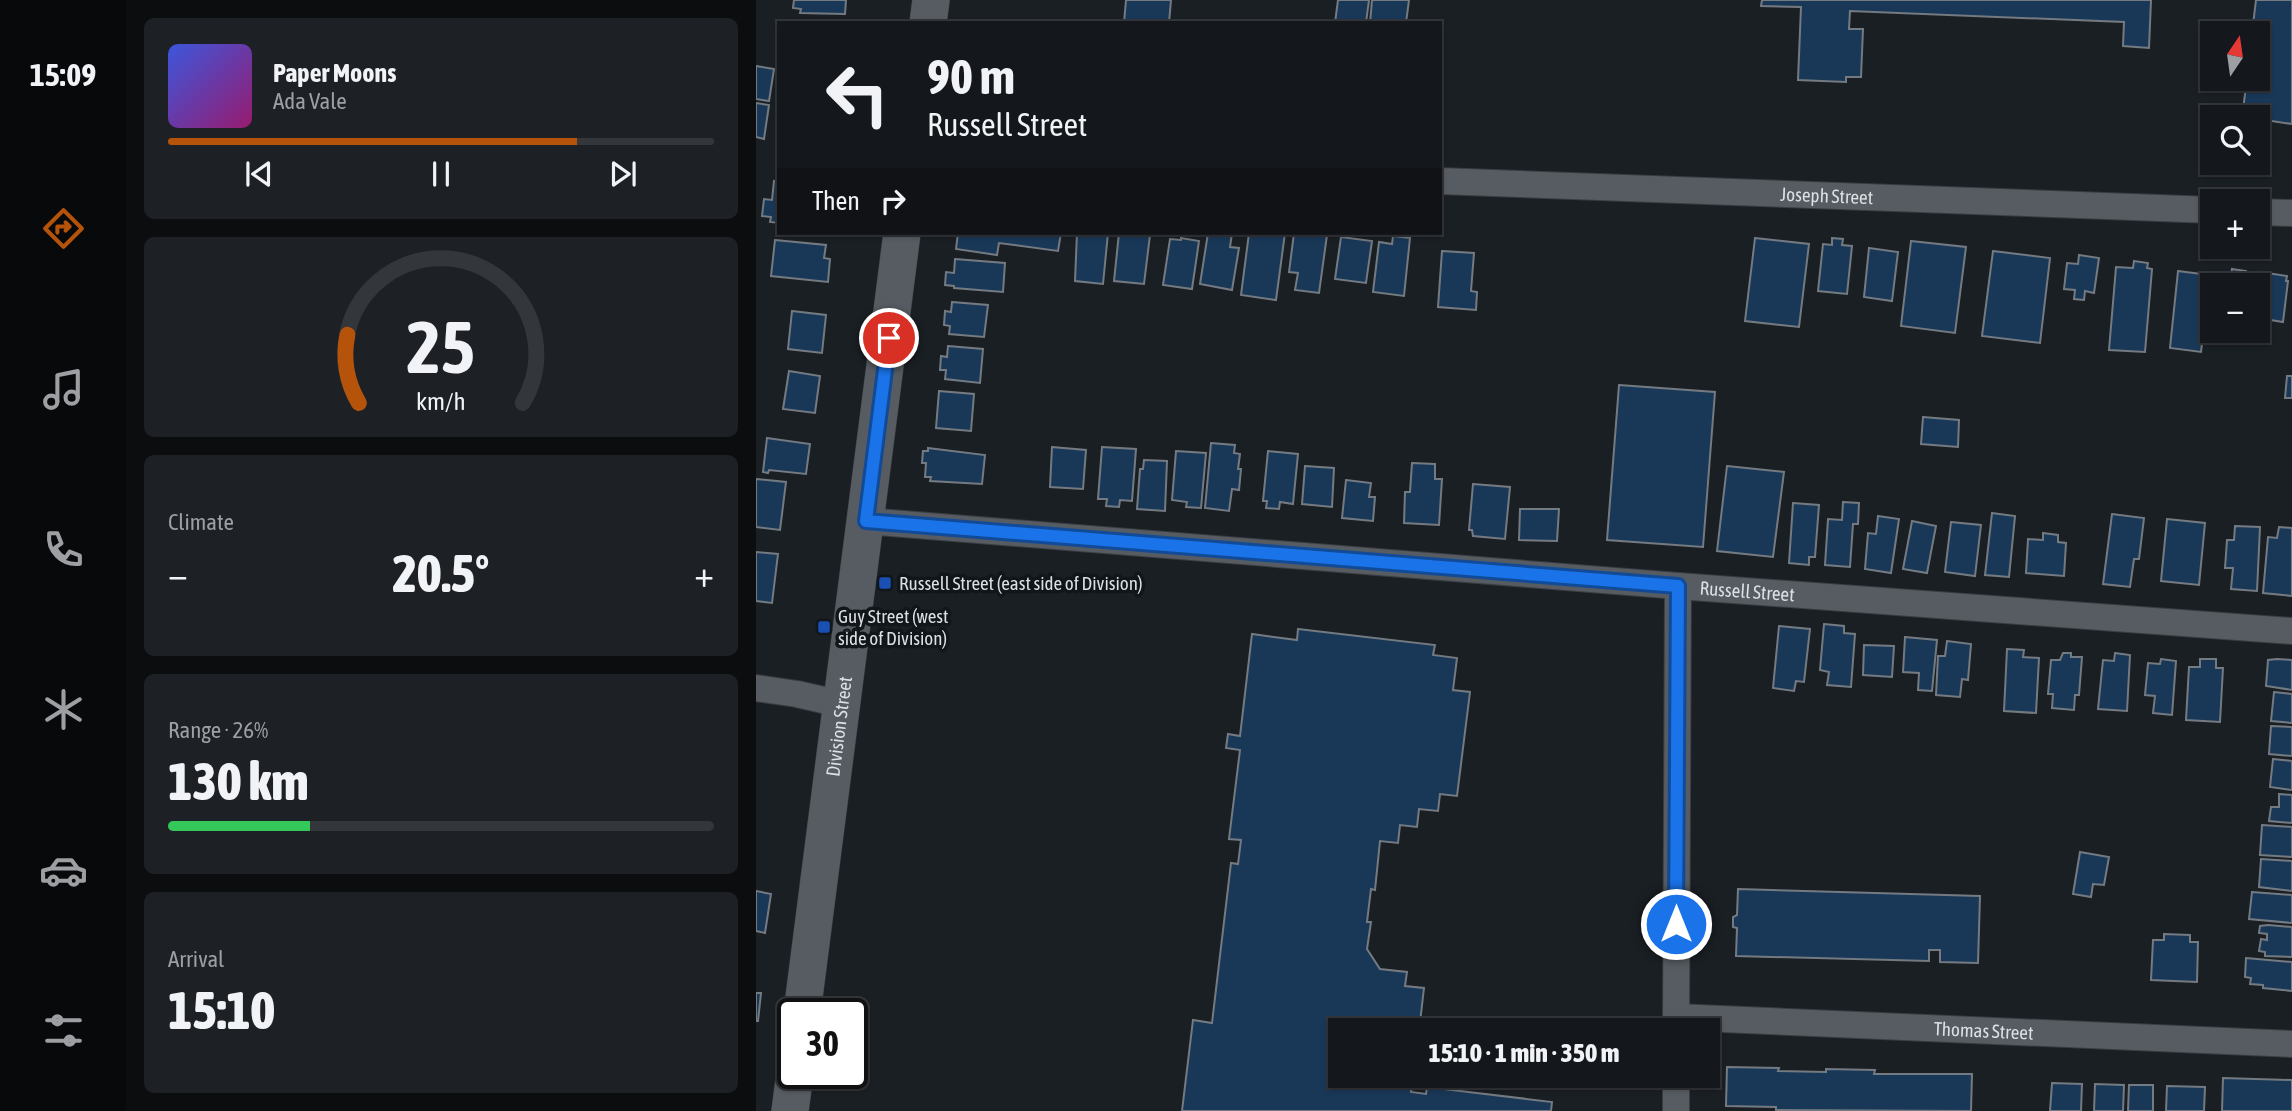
<!DOCTYPE html>
<meta charset="utf-8">
<style>
:root{--surface:#14171b;--page:#1d2024;--text:#f1f3f6;--muted:#9d9fa3;--line:#33363a;--accent:#b45309}
body{margin:0;font-family:"Asap Condensed",sans-serif;background:var(--page);color:var(--text);height:100vh;display:flex;flex-direction:column;font-size:26px;white-space:nowrap}
*{box-sizing:border-box;margin:0}
p{font-size:23px;color:var(--muted)}
.icon{flex:none;width:38px;height:38px;fill:none;stroke:currentColor;stroke-width:2;stroke-linecap:round;stroke-linejoin:round}
.map{position:relative;flex:1;overflow:hidden}
.sheet{display:flex;flex-direction:column;gap:18px;padding:18px;background:#0b0d0f;width:630px}
.sheet>*{flex:none}
.banner{position:absolute;left:21px;top:21px;width:665px;height:214px;border-radius:0px;box-shadow:0 2px 5px #0004,0 0 0 2px var(--line);background:#14171b;color:var(--text);overflow:hidden}
.needle{width:46px;rotate:13deg}
.buttons{position:absolute;left:1444px;top:21px;display:grid;gap:14px}
.buttons a{display:grid;place-items:center;width:70px;height:70px;border-radius:0px;background:var(--surface);box-shadow:0 2px 5px #0004,0 0 0 2px var(--line);font-size:35px}
.speed{position:absolute;left:21px;top:998px;display:flex;gap:14px;font-size:35px;font-weight:700;text-align:center}
.speed>*{display:grid;place-content:center;width:91px;height:91px;border-radius:50%;background:var(--surface);box-shadow:0 2px 5px #0004,0 0 0 2px var(--line);line-height:1}
.speed .limit{border:4px solid #111;border-radius:10px;background:#fff;color:#111}
.pin{position:absolute;display:grid;place-items:center;width:60px;height:60px;color:#fff;margin:-30px;border:4px solid #fff;border-radius:50%;box-shadow:0 2px 7px #0007}
.me{position:absolute;width:77px;margin:-38px;rotate:0deg;stroke-linejoin:round;filter:drop-shadow(0 0 5px #0008)}
.turn{display:flex;align-items:center;gap:24px;height:147px;padding:0 35px;font-size:32px}
.turn .icon{width:91px;height:91px;stroke-width:2.5}
.turn b{display:block;font-size:49px;line-height:60px}
.then{display:flex;align-items:center;height:66px;padding:0 35px;background:#0003;gap:14px;font-size:26px}
.big{font-size:52px;font-weight:800;line-height:1.1}
.sheet .widget{flex:1;display:flex;flex-direction:column;justify-content:center;gap:10px;min-width:0;padding:0 24px;border-radius:10px;background:var(--page)}
.sheet .dial{align-items:center;gap:0}
.dial svg{height:182px;overflow:visible;fill:none;stroke:var(--line);stroke-width:7;stroke-linecap:round;text-anchor:middle}
.dial text{fill:var(--text);stroke:none}
.song{display:flex;align-items:center;gap:21px}
.cover{width:84px;height:84px;border-radius:10px;background:linear-gradient(135deg,hsl(230 70% 55%),hsl(320 70% 35%))}
.played{height:7px;border-radius:4px;background:linear-gradient(90deg,var(--accent) 75%,var(--line) 75%)}
.keys{display:flex;justify-content:space-around;direction:ltr}
.heat{display:flex;justify-content:space-between;align-items:center;font-size:38px;direction:ltr}
.charge{height:10px;border-radius:5px;background:linear-gradient(90deg,#34c759 26%,var(--line) 0)}
.trip{position:absolute;left:572px;top:1018px;width:392px;height:70px;border-radius:0px;background:var(--surface);box-shadow:0 2px 5px #0004,0 0 0 2px var(--line);font-weight:800;line-height:70px;text-align:center}
main{display:flex;flex:1;min-height:0}
.menu{display:flex;flex-direction:column;width:126px;justify-content:space-around;align-items:center;background:#08090b;color:var(--muted)}
.menu .icon{width:49px;height:49px}
.menu .on{color:var(--accent)}
.menu b{font-size:32px;color:var(--text)}
.map>svg:first-child{display:block}
</style>
<main>
<nav class="menu">
<b>15:09</b>
<svg class="icon on" aria-label="directions" viewBox="0 0 24 24"><path d="M12 3l9 9-9 9-9-9zM9 14v-3h6M13 9l2 2-2 2"/></svg>
<svg class="icon" aria-label="music" viewBox="0 0 24 24"><path d="M9 18V5l10-2v13"/><circle cx="6" cy="18" r="3"/><circle cx="16" cy="16" r="3"/></svg>
<svg class="icon" aria-label="phone" viewBox="0 0 24 24"><path d="M5 4h4l2 5-3 2q2 4 5 5l2-3 5 2v4C11 20 4 13 5 4z"/></svg>
<svg class="icon" aria-label="climate" viewBox="0 0 24 24"><path d="M12 3v18M4 7l16 10M4 17L20 7"/></svg>
<svg class="icon" aria-label="car" viewBox="0 0 24 24"><path d="M5 17H2v-5l4-1 3-4h7l3 4 3 1v5h-3M9 17h6M6 11h13"/><circle cx="7" cy="17" r="2"/><circle cx="17" cy="17" r="2"/></svg>
<svg class="icon" aria-label="filters" viewBox="0 0 24 24"><path d="M4 7h16M4 17h16"/><circle cx="9" cy="7" r="2"/><circle cx="15" cy="17" r="2"/></svg>
</nav>
<section class="sheet">
<div class="widget">
<div class="song"><i class="cover"></i><div><b>Paper Moons</b><p>Ada Vale</p></div></div>
<div class="played"></div>
<div class="keys"><svg class="icon" aria-label="previous" viewBox="0 0 24 24"><path d="M18 5L8 12l10 7zM5 5v14"/></svg><svg class="icon" aria-label="pause" viewBox="0 0 24 24"><path d="M8 5v14M16 5v14"/></svg><svg class="icon" aria-label="next" viewBox="0 0 24 24"><path d="M6 5l10 7-10 7zM19 5v14"/></svg></div>
</div>
<div class="widget dial"><svg viewBox="0 0 100 80">
<path d="M14 69A42 42 0 1 1 86 69"/>
<path d="M14 69A42 42 0 0 1 9 39" stroke="#b45309"/>
<text x="50" y="56" font-size="32" font-weight="700">25</text>
<text x="50" y="72" font-size="11">km/h</text>
</svg></div>
<div class="widget"><p>Climate</p>
<div class="heat"><a>−</a><b class="big">20.5°</b><a>+</a></div>
</div>
<div class="widget"><p>Range · 26%</p><b class="big">130 km</b><div class="charge"></div></div>
<div class="widget"><p>Arrival</p><b class="big">15:10</b></div>
</section>
<div class="map">
<svg width="1536" height="1111" viewBox="0 0 1536 1111">
<rect width="100%" height="100%" fill="#1a1f24"/>
<g fill="#193857" stroke="#747a81" stroke-width="2">
<polygon points="38,0 90,0 89,14 44,13 45,9 37,8"/>
<polygon points="370,0 415,0 413,23 368,23"/>
<polygon points="582,0 613,0 610,23 579,23"/>
<polygon points="616,0 653,0 650,23 614,23"/>
<polygon points="1006,0 1395,0 1393,48 1367,46 1368,22 1094,11 1093,29 1107,29 1105,77 1090,77 1090,82 1042,80 1045,7 1005,6"/>
<polygon points="1500,0 1536,0 1536,124 1502,119 1502,117 1486,117 1491,79 1502,79 1502,33 1496,33"/>
<polygon points="0,66 18,69 13,101 0,99"/>
<polygon points="0,103 13,105 8,139 0,137"/>
<polygon points="18,181 23,182 23,223 14,222 15,217 6,216 8,199 16,200"/>
<polygon points="202,233 305,233 302,251 243,243 241,255 200,249"/>
<polygon points="321,233 352,233 347,284 319,281"/>
<polygon points="363,233 394,235 388,284 358,281"/>
<polygon points="452,233 476,233 474,247 483,248 476,290 444,284"/>
<polygon points="493,233 529,233 520,300 485,295"/>
<polygon points="538,233 571,235 563,293 539,290 542,273 533,272"/>
<polygon points="637,236 654,238 648,296 617,292 623,242 636,244"/>
<polygon points="585,237 616,241 610,283 579,279"/>
<polygon points="425,238 443,241 436,289 407,285 414,239 425,240"/>
<polygon points="999,238 1053,244 1043,327 989,321"/>
<polygon points="1076,238 1087,239 1086,245 1096,246 1091,294 1062,291 1067,244 1076,245"/>
<polygon points="19,240 70,245 68,258 74,259 72,282 15,276"/>
<polygon points="1155,241 1210,247 1199,333 1145,326"/>
<polygon points="1113,248 1142,252 1136,301 1108,297"/>
<polygon points="686,251 718,253 715,291 721,292 720,310 682,307"/>
<polygon points="1237,251 1294,258 1284,343 1226,336"/>
<polygon points="1323,255 1343,258 1338,293 1329,291 1328,300 1318,299 1319,290 1308,289 1311,263 1322,264"/>
<polygon points="199,259 249,263 247,292 198,288 198,286 189,285 190,272 198,273"/>
<polygon points="1378,261 1392,263 1391,268 1396,269 1389,352 1353,350 1360,267 1377,268"/>
<polygon points="1476,269 1490,271 1489,278 1500,279 1499,285 1470,285 1471,275 1475,276"/>
<polygon points="1422,271 1454,275 1445,352 1414,348"/>
<polygon points="1505,272 1531,276 1530,281 1532,281 1527,322 1502,318 1502,294"/>
<polygon points="196,302 232,305 228,337 193,334 194,326 188,325 189,311 195,312"/>
<polygon points="36,311 70,315 66,353 32,349"/>
<polygon points="192,346 227,349 224,383 189,379 190,370 184,370 185,356 191,357"/>
<polygon points="33,371 64,376 59,413 27,409"/>
<polygon points="1531,376 1536,376 1536,398 1529,398"/>
<polygon points="863,385 959,392 947,547 851,540"/>
<polygon points="183,391 218,394 215,431 180,428"/>
<polygon points="1167,417 1203,420 1202,447 1165,444"/>
<polygon points="11,438 54,444 50,474 13,470 12,473 7,472"/>
<polygon points="455,443 479,445 478,453 484,454 482,469 485,469 483,490 476,489 473,511 449,508"/>
<polygon points="296,447 330,450 327,489 294,487"/>
<polygon points="346,447 380,449 376,501 364,500 363,507 350,506 351,499 342,499"/>
<polygon points="172,448 229,455 226,484 174,481 175,477 169,477 170,463 166,463 167,451 172,451"/>
<polygon points="420,451 450,453 445,508 430,507 431,502 416,500"/>
<polygon points="512,451 542,454 537,504 524,502 523,509 510,508 511,501 507,501"/>
<polygon points="388,460 411,461 409,511 381,509 384,469 387,469"/>
<polygon points="656,463 679,464 679,479 686,479 683,525 648,523 649,492 654,492"/>
<polygon points="549,466 578,468 576,507 546,504"/>
<polygon points="971,466 1028,472 1017,557 961,551"/>
<polygon points="0,479 30,482 24,530 0,527"/>
<polygon points="590,480 615,483 613,497 619,497 617,521 586,518"/>
<polygon points="717,484 754,487 749,539 717,536 716,530 713,530"/>
<polygon points="1087,502 1103,503 1102,524 1097,524 1094,567 1069,565 1072,519 1086,520"/>
<polygon points="1037,503 1063,505 1059,557 1053,557 1053,565 1033,563"/>
<polygon points="764,509 803,509 801,541 763,540"/>
<polygon points="1236,513 1259,516 1253,577 1229,575"/>
<polygon points="1356,514 1388,518 1383,559 1378,559 1374,587 1347,584"/>
<polygon points="1122,516 1143,519 1135,573 1109,569 1112,533 1120,534"/>
<polygon points="1411,519 1449,523 1443,585 1405,581"/>
<polygon points="1156,521 1180,526 1171,573 1147,569"/>
<polygon points="1195,522 1225,525 1219,576 1189,572"/>
<polygon points="1479,526 1504,527 1501,591 1475,589 1477,568 1469,568 1471,540 1478,540"/>
<polygon points="1523,527 1536,528 1536,596 1507,593 1512,537 1521,538"/>
<polygon points="1287,533 1302,535 1302,542 1310,543 1308,576 1270,573 1272,539 1287,540"/>
<polygon points="0,552 22,554 16,603 0,601"/>
<polygon points="1068,624 1088,626 1088,633 1099,634 1095,687 1071,685 1073,672 1064,670"/>
<polygon points="1023,626 1054,629 1048,682 1040,681 1038,691 1017,688"/>
<polygon points="542,629 679,645 677,655 701,658 697,690 714,692 701,796 684,794 682,811 663,809 661,827 644,825 642,843 624,841 619,890 615,889 611,922 615,922 611,949 624,969 651,972 649,986 668,988 663,1031 584,1031 584,1076 657,1076 655,1092 670,1094 671,1087 796,1102 795,1111 426,1111 437,1020 456,1023 475,863 482,864 485,840 473,839 484,750 470,748 472,734 484,736 496,634 541,640"/>
<polygon points="1149,637 1181,640 1176,691 1162,690 1163,673 1147,672"/>
<polygon points="1191,641 1215,644 1212,680 1206,679 1204,697 1180,695 1182,656 1189,656"/>
<polygon points="1108,645 1138,646 1136,677 1107,675"/>
<polygon points="1251,649 1268,650 1267,657 1283,658 1280,713 1248,711"/>
<polygon points="1307,653 1315,653 1315,657 1326,657 1323,695 1319,695 1318,710 1296,708 1297,694 1292,694 1295,660 1304,660"/>
<polygon points="1359,653 1374,655 1371,711 1342,709 1347,660 1358,661"/>
<polygon points="1405,659 1420,661 1416,715 1397,713 1399,696 1389,695 1392,663 1404,664"/>
<polygon points="1444,659 1460,659 1460,668 1467,668 1464,722 1430,720 1433,667 1444,667"/>
<polygon points="1521,659 1536,660 1536,690 1510,686 1512,660"/>
<polygon points="1518,692 1536,694 1536,723 1515,721"/>
<polygon points="1515,726 1536,727 1536,756 1513,754"/>
<polygon points="1517,759 1536,761 1536,790 1514,787"/>
<polygon points="1523,794 1536,795 1536,823 1513,821 1515,807 1523,807"/>
<polygon points="1506,825 1536,827 1536,857 1504,855"/>
<polygon points="1324,852 1353,857 1348,885 1337,884 1335,897 1317,894"/>
<polygon points="1505,859 1536,861 1536,891 1503,887"/>
<polygon points="982,889 1224,896 1222,963 1184,962 1184,950 1173,950 1173,961 980,956 981,928 977,927 977,917 981,915"/>
<polygon points="0,891 15,894 9,933 0,931"/>
<polygon points="1496,892 1536,895 1536,923 1493,919"/>
<polygon points="1512,925 1536,927 1536,957 1509,956 1509,952 1503,951 1505,939 1511,940 1511,934 1503,933 1504,926"/>
<polygon points="1408,934 1434,935 1434,942 1442,942 1441,982 1395,980 1397,940 1408,940"/>
<polygon points="1490,958 1536,962 1536,991 1507,988 1507,985 1494,984 1495,978 1489,977"/>
<polygon points="0,993 5,993 2,1021 0,1021"/>
<polygon points="971,1067 1023,1068 1022,1071 1070,1072 1070,1069 1119,1070 1118,1074 1216,1074 1215,1111 1020,1110 1020,1107 970,1106"/>
<polygon points="1467,1078 1536,1080 1536,1111 1466,1111"/>
<polygon points="1296,1083 1326,1084 1325,1111 1294,1111"/>
<polygon points="1339,1084 1368,1085 1367,1111 1338,1111"/>
<polygon points="1373,1085 1397,1085 1397,1111 1372,1111"/>
<polygon points="1411,1086 1449,1087 1448,1111 1410,1111"/>
</g>
<g fill="none" stroke-linecap="round" stroke-linejoin="round">
<defs>
<g id="minor">
<path id="s1" d="M 684,181 L 1456,210"/>
<polyline points="1502,212 1536,213"/>
<path id="s2" d="M 110,521 L 922,586 L 1536,631"/>
<polyline points="0,688 41,694 85,704"/>
<path id="s3" d="M 920,1017 L 1536,1044"/>
<polyline points="920,1031 922,586"/>
<polyline points="920,1111 920,1076"/>
</g>
<g id="secondary">
<polyline points="172,23 175,0"/>
<path id="s4" d="M 46,1013 L 146,233"/>
<polyline points="34,1111 39,1073"/>
</g>
</defs>
<use href="#minor" stroke="#393c40" stroke-width="28"/>
<use href="#secondary" stroke="#393c40" stroke-width="38"/>
<use href="#minor" stroke="#565c62" stroke-width="26"/>
<use href="#secondary" stroke="#565c62" stroke-width="37"/>
</g>
<g fill="none" stroke-linecap="round" stroke-linejoin="round">
<defs>
<polyline id="route" points="133,338 110,521 922,586 920,924"/>
</defs>
<use href="#route" stroke="#114b97" stroke-width="18"/>
<use href="#route" stroke="#1a73e8" stroke-width="12"/>
</g>
<g fill="#1a4fb4" stroke="#11161b" stroke-width="2.5">
<rect x="122" y="576" width="14" height="14" rx="3.5"/>
<rect x="61" y="620" width="14" height="14" rx="3.5"/>
</g>
<g text-anchor="middle" stroke-width="7" stroke-linejoin="round" paint-order="stroke">
<g font-size="19" fill="#dcdfe3" stroke="#11161b">
<text dy="7" stroke="none"><textPath href="#s1" startOffset="387">Joseph Street</textPath></text>
<text dy="7" stroke="none"><textPath href="#s2" startOffset="884">Russell Street</textPath></text>
<text dy="7" stroke="none"><textPath href="#s4" startOffset="289">Division Street</textPath></text>
<text dy="7" stroke="none"><textPath href="#s3" startOffset="308">Thomas Street</textPath></text>
</g>
<g font-size="19" fill="#dcdfe3" stroke="#11161b" text-anchor="start">
<text x="143" y="590">Russell Street (east side of Division)</text>
<text x="82" y="623">Guy Street (west<tspan x="82" dy="22">side of Division)</tspan></text>
</g>
</g>
</svg>
<div class="buttons">
<a><svg class="needle" viewBox="-14 -14 28 28"><path d="M0-13l5 13h-10z" fill="#e53935"/><path d="M0 13l5-13h-10z" fill="#9d9fa3"/></svg></a>
<a><svg class="icon" aria-label="search" viewBox="0 0 24 24"><circle cx="10" cy="10" r="6"/><path d="M15 15l6 6"/></svg></a>
<a>+</a>
<a>−</a>
</div>
<div class="speed"><div class="limit">30</div></div>
<div class="pin" style="left:133px;top:338px;background:#d93025"><svg class="icon" aria-label="arrive" viewBox="0 0 24 24"><path d="M6 21V4h12l-3 4 3 4H6"/></svg></div>
<svg class="me" style="left:920px;top:924px" viewBox="-20 -20 40 40"><circle r="17" fill="#1a73e8" stroke="#fff" stroke-width="3"/><path d="M0-11L8 9 0 5-8 9z" fill="#fff"/></svg>
<div class="trip">15:10 · 1 min · 350 m</div>
<div class="banner">
<div class="turn"><svg class="icon" aria-label="left" viewBox="0 0 24 24"><path d="M17 20v-9H6M10 6l-5 5 5 5"/></svg><div><b>90 m</b>Russell Street</div></div>
<div class="then">Then<svg class="icon" aria-label="right" viewBox="0 0 24 24"><path d="M7 20v-9h11M14 6l5 5-5 5"/></svg></div>
</div>
</div>
</main>
